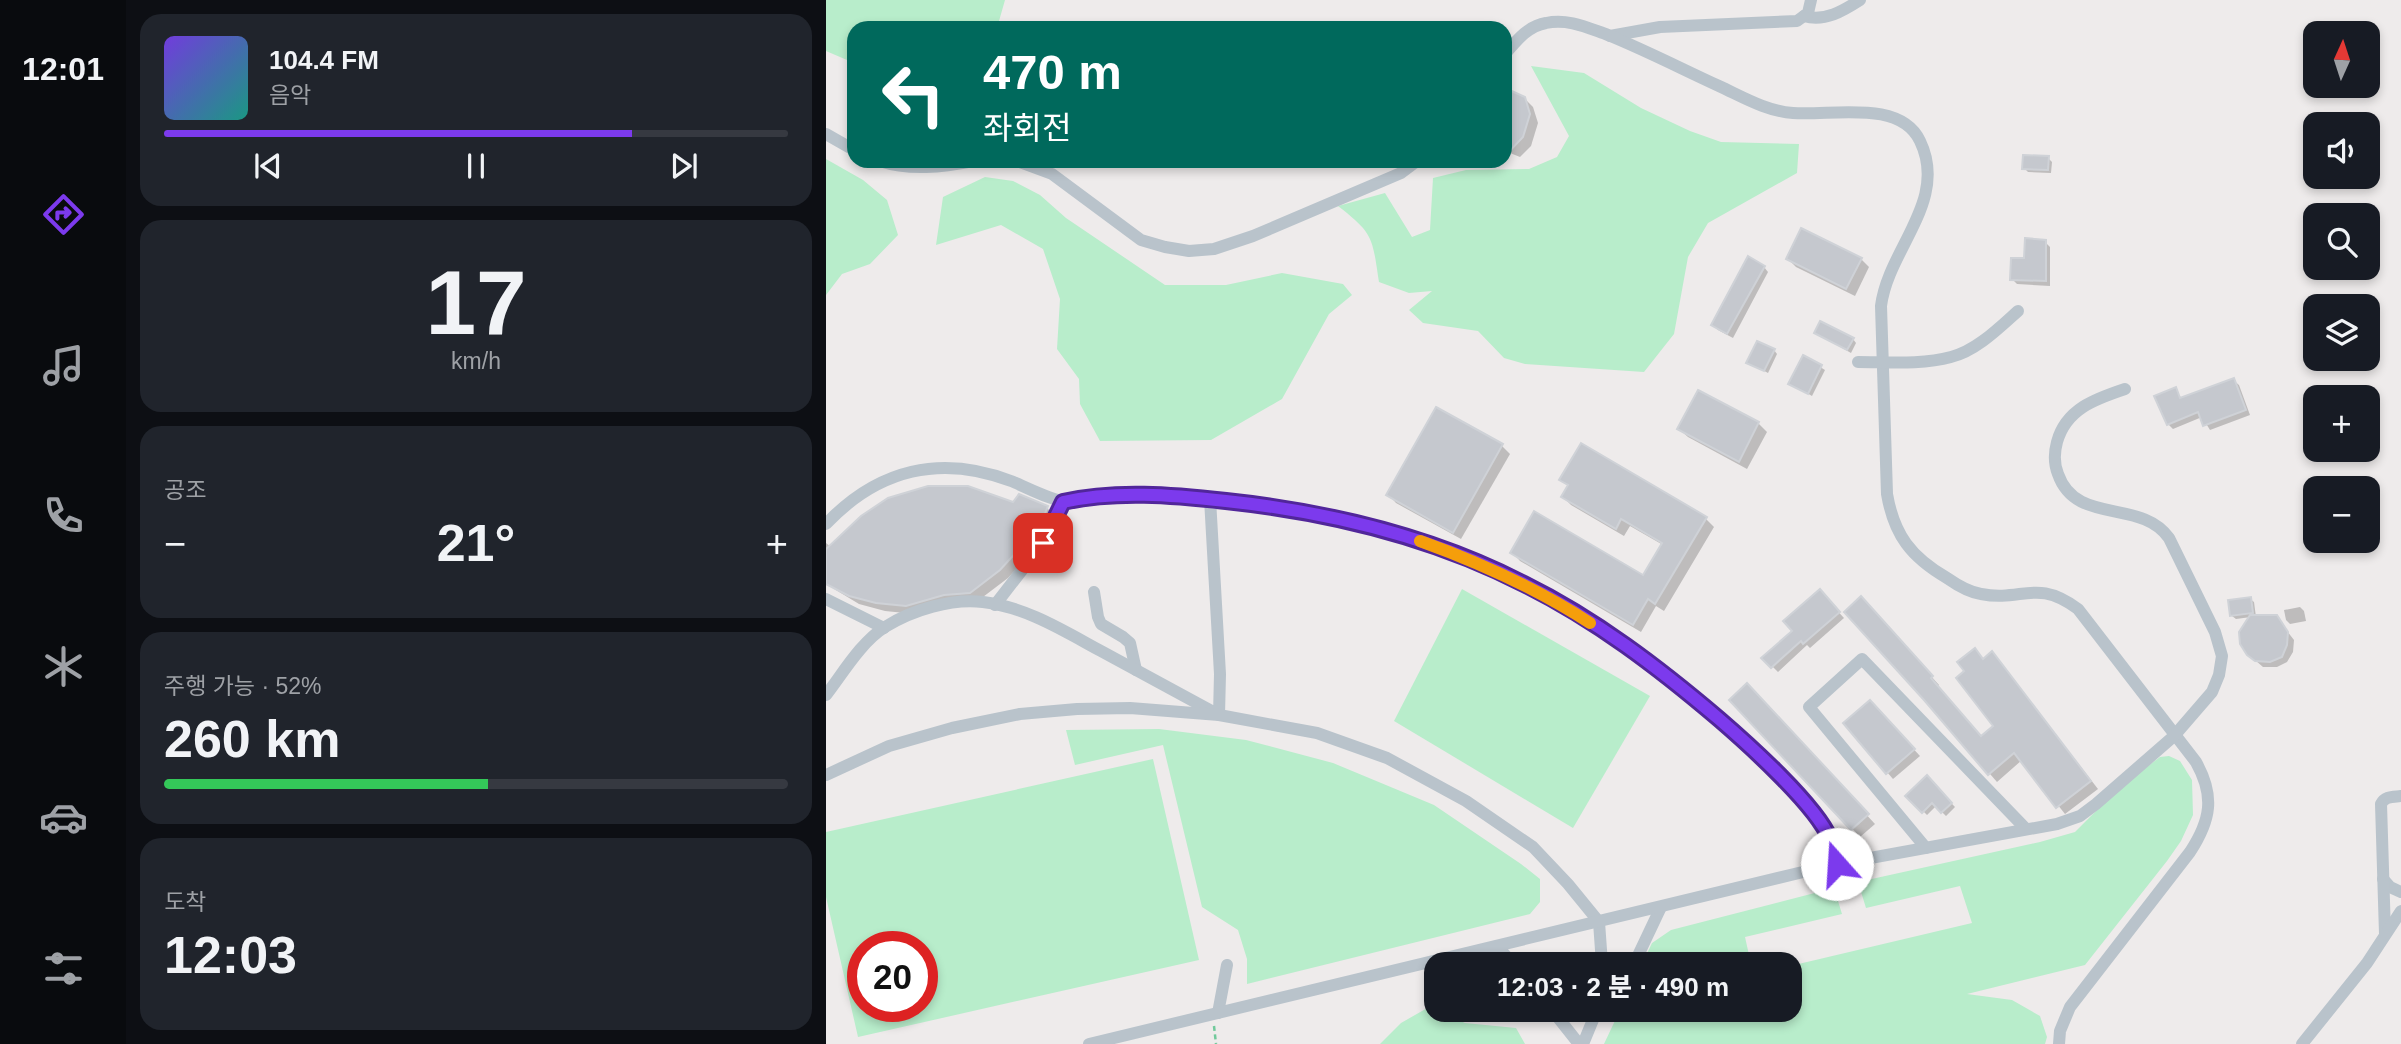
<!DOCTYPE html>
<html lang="ko">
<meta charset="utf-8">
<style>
:root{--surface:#171b24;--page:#20242c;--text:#f1f3f6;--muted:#9ea1a6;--line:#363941;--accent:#7c3aed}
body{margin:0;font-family:Helvetica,"Noto Sans KR",sans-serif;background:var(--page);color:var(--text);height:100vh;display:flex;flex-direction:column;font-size:26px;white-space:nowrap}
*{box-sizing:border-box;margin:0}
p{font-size:23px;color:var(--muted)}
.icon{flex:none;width:38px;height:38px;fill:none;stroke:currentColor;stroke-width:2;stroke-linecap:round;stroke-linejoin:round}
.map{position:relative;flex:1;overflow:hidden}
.details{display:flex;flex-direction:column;gap:14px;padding:14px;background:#0d0f14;width:700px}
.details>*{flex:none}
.top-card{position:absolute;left:21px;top:21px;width:665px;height:147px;border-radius:21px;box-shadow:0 4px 10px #0003;background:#00695c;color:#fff;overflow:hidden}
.needle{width:46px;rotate:3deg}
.controls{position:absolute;left:1477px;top:21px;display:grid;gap:14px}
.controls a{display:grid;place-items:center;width:77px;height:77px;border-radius:14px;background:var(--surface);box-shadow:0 4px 10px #0003;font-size:35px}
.speed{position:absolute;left:21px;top:931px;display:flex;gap:14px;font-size:35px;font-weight:700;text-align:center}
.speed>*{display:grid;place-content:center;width:91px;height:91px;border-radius:50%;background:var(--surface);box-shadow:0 4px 10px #0003;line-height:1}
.speed .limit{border:10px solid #d22;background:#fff;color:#111}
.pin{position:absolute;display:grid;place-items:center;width:60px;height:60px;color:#fff;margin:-30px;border-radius:14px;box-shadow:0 4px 10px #0006}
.me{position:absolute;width:77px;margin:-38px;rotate:341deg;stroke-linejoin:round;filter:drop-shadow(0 0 5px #0008)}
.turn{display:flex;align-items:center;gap:24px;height:147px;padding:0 21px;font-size:32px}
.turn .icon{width:91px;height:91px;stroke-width:2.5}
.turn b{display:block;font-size:49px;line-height:60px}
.big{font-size:52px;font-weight:800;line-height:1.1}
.details .card{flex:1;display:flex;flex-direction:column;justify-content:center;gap:10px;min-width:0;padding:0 24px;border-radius:21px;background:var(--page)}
.details .dial{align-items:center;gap:0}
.dial b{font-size:91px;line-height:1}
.song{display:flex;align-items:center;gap:21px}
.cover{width:84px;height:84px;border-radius:10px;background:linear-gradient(135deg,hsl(260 70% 55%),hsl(170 70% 35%))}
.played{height:7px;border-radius:4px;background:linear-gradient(90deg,var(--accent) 75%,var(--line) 75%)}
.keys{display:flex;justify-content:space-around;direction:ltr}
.heat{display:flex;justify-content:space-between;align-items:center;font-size:38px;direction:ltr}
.charge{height:10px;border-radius:5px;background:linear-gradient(90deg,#34c759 52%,var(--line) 0)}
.trip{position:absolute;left:598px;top:952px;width:378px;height:70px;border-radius:21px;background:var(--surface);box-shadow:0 4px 10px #0003;font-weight:800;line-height:70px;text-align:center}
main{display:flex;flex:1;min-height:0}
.tabs{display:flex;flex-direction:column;width:126px;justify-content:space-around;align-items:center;background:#090b0e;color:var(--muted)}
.tabs .icon{width:49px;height:49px}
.tabs .active{color:var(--accent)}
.tabs b{font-size:32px;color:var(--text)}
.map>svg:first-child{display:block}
</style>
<main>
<nav class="tabs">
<b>12:01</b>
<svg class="icon active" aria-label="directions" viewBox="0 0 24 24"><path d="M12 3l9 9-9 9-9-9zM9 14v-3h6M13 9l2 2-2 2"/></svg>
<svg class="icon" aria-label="music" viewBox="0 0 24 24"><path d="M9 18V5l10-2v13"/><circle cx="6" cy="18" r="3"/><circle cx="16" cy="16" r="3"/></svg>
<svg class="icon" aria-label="phone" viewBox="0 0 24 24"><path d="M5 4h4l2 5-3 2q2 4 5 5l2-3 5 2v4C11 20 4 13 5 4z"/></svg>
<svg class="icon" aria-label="climate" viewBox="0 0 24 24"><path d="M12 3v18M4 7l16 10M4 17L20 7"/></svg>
<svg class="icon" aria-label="car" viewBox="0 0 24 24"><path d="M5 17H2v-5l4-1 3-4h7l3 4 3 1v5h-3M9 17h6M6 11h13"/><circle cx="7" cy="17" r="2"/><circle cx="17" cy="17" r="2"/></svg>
<svg class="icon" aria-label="filters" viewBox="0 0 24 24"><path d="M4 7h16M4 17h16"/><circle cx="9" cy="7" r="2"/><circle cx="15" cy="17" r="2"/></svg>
</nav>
<section class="details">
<div class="card">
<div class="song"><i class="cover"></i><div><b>104.4 FM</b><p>음악</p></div></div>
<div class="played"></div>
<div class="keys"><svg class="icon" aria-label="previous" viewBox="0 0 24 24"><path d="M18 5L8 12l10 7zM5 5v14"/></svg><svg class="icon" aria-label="pause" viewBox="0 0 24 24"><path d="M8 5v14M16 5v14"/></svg><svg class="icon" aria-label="next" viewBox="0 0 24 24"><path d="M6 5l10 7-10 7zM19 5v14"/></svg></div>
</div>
<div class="card dial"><b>17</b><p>km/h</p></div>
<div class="card"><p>공조</p>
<div class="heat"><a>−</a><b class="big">21°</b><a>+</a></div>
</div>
<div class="card"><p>주행 가능 · 52%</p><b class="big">260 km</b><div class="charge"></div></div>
<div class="card"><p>도착</p><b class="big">12:03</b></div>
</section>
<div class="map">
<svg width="1575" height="1044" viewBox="0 0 1575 1044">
<rect width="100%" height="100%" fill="#eeebeb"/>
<g fill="#b8edcb" fill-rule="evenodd">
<polygon points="0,0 179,0 171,28 28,28 28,63 0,51"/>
<path d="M 705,66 L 758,73 L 815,108 L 864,131 L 895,142 L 973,144 L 971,173 L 882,223 L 862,257 L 848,334 L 818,372 L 699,364 L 678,358 L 652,331 L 597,323 L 583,310 L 606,291 L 583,293 L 553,282 C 546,237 548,234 512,206 L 559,193 L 586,237 L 604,230 L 607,178 L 640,170 L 703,169 L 731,157 L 743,136 Z"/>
<polygon points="0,159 37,180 61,200 72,235 44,264 16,274 0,295"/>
<polygon points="159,177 187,181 214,195 240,218 339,285 400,285 456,273 517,284 526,295 503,314 456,399 385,440 274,441 254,404 253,379 231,349 234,299 217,249 175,225 110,245 117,197"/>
<polygon points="636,589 824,696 747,828 568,721"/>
<polygon points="333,729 420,740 507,763 608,805 695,864 714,879 714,902 704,914 421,984 421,959 412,930 376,907 337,745 249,765 240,730"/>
<polygon points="1343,756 1354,761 1366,780 1367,815 1355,841 1341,861 1259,965 1141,994 1186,1000 1214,1016 1221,1037 1219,1044 778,1044 794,1010 964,1010 964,966 1146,923 1134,886 1040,908 1032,882 1214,842 1249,832 1284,797 1318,769 1334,757"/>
<path d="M 327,759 L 373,960 L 32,1037 L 0,897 L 0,832 ZM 37,947 L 96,947 L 96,1006 L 37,1006 Z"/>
<polygon points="1008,888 1016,914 919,937 925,964 816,964 826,943 845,930"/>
<polygon points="603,1007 639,1023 690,1028 699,1044 554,1044 575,1023"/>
</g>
<g fill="#0003">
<polygon points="679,90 698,98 707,107 712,123 705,146 694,157 679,151"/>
<polygon points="1222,158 1226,162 1225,173 1202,172 1198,168"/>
<polygon points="1219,242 1224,247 1224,286 1191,284 1186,279 1199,260"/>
<polygon points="962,259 1035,259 1043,267 1029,296 970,267"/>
<polygon points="938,267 942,272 907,338 892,330 887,325"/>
<polygon points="990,333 1027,339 1030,343 1025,353"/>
<polygon points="948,350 951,354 942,373 922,362"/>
<polygon points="978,357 999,370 986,396 964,383"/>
<polygon points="1407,380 1413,385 1424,415 1384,430 1376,417 1347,429 1342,424 1349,389 1356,399"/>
<polygon points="932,423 941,432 921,469 862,437 853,429"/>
<polygon points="676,446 684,454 635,539 570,503 562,494"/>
<polygon points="735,480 880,519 888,527 838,611 830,606 815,632 694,561 686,552 818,577 837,545 804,526 798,536 745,505 737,497 743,487"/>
<polygon points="188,504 221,508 229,516 203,555 182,578 153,600 89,614 59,611 33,604 0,584 0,543 5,547"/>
<polygon points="994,592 1018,618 984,648 981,645 952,672 938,658 968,631"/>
<polygon points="1424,599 1428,602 1430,617 1450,617 1468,640 1467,652 1461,662 1451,667 1437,667 1422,654 1425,617 1410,619 1406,616"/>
<polygon points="1042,606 1113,685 1111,687 1155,738 1170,727 1158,660 1173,662 1272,789 1239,814 1196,760 1171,782 1099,699"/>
<polygon points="1474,607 1478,611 1480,621 1464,624 1460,620 1458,610"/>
<polygon points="929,694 1049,824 1034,837 906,700"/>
<polygon points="1044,702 1094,756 1067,779 1019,723"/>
<polygon points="1101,778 1129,807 1120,816 1110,806 1101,815 1082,796"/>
</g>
<g fill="#c5c8ce" stroke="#cfd2d7" stroke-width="2">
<polygon points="679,88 699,97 704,114 697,137 679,156"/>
<polygon points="1197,155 1223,156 1222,170 1196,169"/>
<polygon points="975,228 1036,258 1020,289 960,259"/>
<polygon points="1199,238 1220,240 1220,281 1184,280 1185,258 1198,258"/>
<polygon points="922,256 939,266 901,334 885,325"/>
<polygon points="994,321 1028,338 1021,350 988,333"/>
<polygon points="931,341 949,349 938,371 920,363"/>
<polygon points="977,355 996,365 982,394 962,384"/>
<polygon points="1408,378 1420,410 1377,426 1372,412 1341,425 1328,396 1350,387 1354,398"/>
<polygon points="872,390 933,422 913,462 851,429"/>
<polygon points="610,407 677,444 627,533 560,495"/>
<polygon points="755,443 881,517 829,604 822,599 807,625 684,553 708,511 817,575 836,543 795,519 790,529 735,497 742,485 733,480"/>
<polygon points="102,486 142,486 187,502 193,494 222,506 216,521 195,547 174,570 144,593 118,595 80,606 50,603 23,596 0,584 0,549 35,516 62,498"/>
<polygon points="994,589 1014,612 977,644 975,641 945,668 935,658 966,631 957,621"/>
<polygon points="1035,596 1107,676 1105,678 1155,736 1167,726 1130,678 1138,671 1131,662 1149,648 1157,659 1166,651 1265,781 1230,808 1188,753 1162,775 1098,700 1018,612"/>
<polygon points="1425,597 1427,613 1404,616 1402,600"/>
<polygon points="1424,615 1451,615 1462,632 1461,645 1456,657 1444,662 1429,661 1421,655 1414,644 1413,632"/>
<polygon points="921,683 1043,814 1025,830 903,700"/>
<polygon points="1044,700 1089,749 1060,774 1017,723"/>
<polygon points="1101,775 1126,803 1115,813 1106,803 1096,813 1079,796"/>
</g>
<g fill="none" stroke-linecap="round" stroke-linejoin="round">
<polyline stroke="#71c99b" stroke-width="2.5" stroke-dasharray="5 3.5" stroke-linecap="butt" points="388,1026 390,1044"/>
<g stroke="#b9c3cb" stroke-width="12">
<path d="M 978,16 C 999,22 1017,11 1034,0"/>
<polyline points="784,36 834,27 971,21 982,13 985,0"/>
<path d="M 679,54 C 691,40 702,26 720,23 C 742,18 762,28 782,35 C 819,50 856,69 893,86 C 917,97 940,111 967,113 C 1006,116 1074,99 1094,141 C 1123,201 1062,249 1055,306 L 1061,494 C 1068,535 1085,557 1121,578 C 1131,585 1142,592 1155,594 C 1197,602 1210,578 1252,609 L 1370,762 C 1389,796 1385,820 1364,852 L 1244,1007 L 1234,1031 L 1233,1044"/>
<polyline points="0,134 28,150"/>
<path d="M 54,161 C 84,171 117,167 147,161"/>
<polyline points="191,161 226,174 315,240 339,247 363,251 388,249 427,236 575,173 591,161"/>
<path d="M 1032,362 C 1061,362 1096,365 1125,357 C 1150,351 1173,328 1192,311"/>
<path d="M 0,524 C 52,469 115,454 185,481 C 198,486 228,502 240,501 C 261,500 282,496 304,495 C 435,493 583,523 699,584 C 768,620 832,667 891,717 C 929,749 969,786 997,826 C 1005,837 1008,851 1011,864"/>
<polyline points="268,592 272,617 275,624 297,637 304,643 310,670"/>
<polyline points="0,599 58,628"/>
<polyline points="169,605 217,543 237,502"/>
<path d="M 0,695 C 17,673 35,642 59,627 C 86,610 126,598 157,602 C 200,607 238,631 275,651 C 314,672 353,693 393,715 L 394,674 L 384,499"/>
<polyline points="0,775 63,746 126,728 194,714 251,709 304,708 393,715 491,733 561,758 640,801 707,847 742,884 773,922 776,964"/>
<polyline points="1100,848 983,707 1036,659 1200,829"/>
<polyline points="1557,879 1564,887 1575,892"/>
<path d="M 1559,934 L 1555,804 C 1559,796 1567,797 1575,796"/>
<polyline points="672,947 687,964"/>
<polyline points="808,964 835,907"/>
<polyline points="726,1010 753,1044"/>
<polyline points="392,1013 401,965"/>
<path d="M 263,1044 L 1006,865 L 1231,824 L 1254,816 L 1270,804 L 1348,736 L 1386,692 L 1393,675 L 1396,656 L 1389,632 L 1343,538 C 1315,498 1250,526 1232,474 C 1228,464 1228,453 1231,442 C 1240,409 1269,399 1299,389"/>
<polyline points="757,1044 771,1010"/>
<polyline points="1476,1044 1541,963 1575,911"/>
</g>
</g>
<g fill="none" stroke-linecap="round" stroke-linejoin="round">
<defs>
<path id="route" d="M 217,543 L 237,502 C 289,490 347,495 400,501 C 503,512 605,536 698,584 C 769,619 833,668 893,719 C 922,744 990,805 1004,839 C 1007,847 1009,856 1011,864"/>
</defs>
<use href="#route" stroke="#51269a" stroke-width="18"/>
<use href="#route" stroke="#7c3aed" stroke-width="12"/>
<path stroke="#f59e0b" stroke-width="12" d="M 594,541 C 655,563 710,588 764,623"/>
</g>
</svg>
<div class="controls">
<a><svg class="needle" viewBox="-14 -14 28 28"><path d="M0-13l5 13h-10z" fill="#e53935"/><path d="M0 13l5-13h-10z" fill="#9ea1a6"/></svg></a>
<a><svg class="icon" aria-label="sound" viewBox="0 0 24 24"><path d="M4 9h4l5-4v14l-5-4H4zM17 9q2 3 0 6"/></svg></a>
<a><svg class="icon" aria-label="search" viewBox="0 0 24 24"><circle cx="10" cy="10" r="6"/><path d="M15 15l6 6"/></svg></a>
<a><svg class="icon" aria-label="layers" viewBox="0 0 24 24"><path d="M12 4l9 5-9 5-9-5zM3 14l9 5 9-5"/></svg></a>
<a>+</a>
<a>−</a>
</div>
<div class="speed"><div class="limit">20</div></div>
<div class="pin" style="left:217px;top:543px;background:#d93025"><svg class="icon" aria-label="arrive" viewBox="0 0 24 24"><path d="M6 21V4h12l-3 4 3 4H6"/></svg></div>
<svg class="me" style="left:1011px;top:864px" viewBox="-20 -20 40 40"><circle r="19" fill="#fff"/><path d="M0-13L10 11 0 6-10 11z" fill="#7c3aed"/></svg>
<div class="trip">12:03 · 2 분 · 490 m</div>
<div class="top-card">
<div class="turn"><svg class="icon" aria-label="left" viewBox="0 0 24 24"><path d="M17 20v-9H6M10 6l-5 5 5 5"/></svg><div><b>470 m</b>좌회전</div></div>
</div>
</div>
</main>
